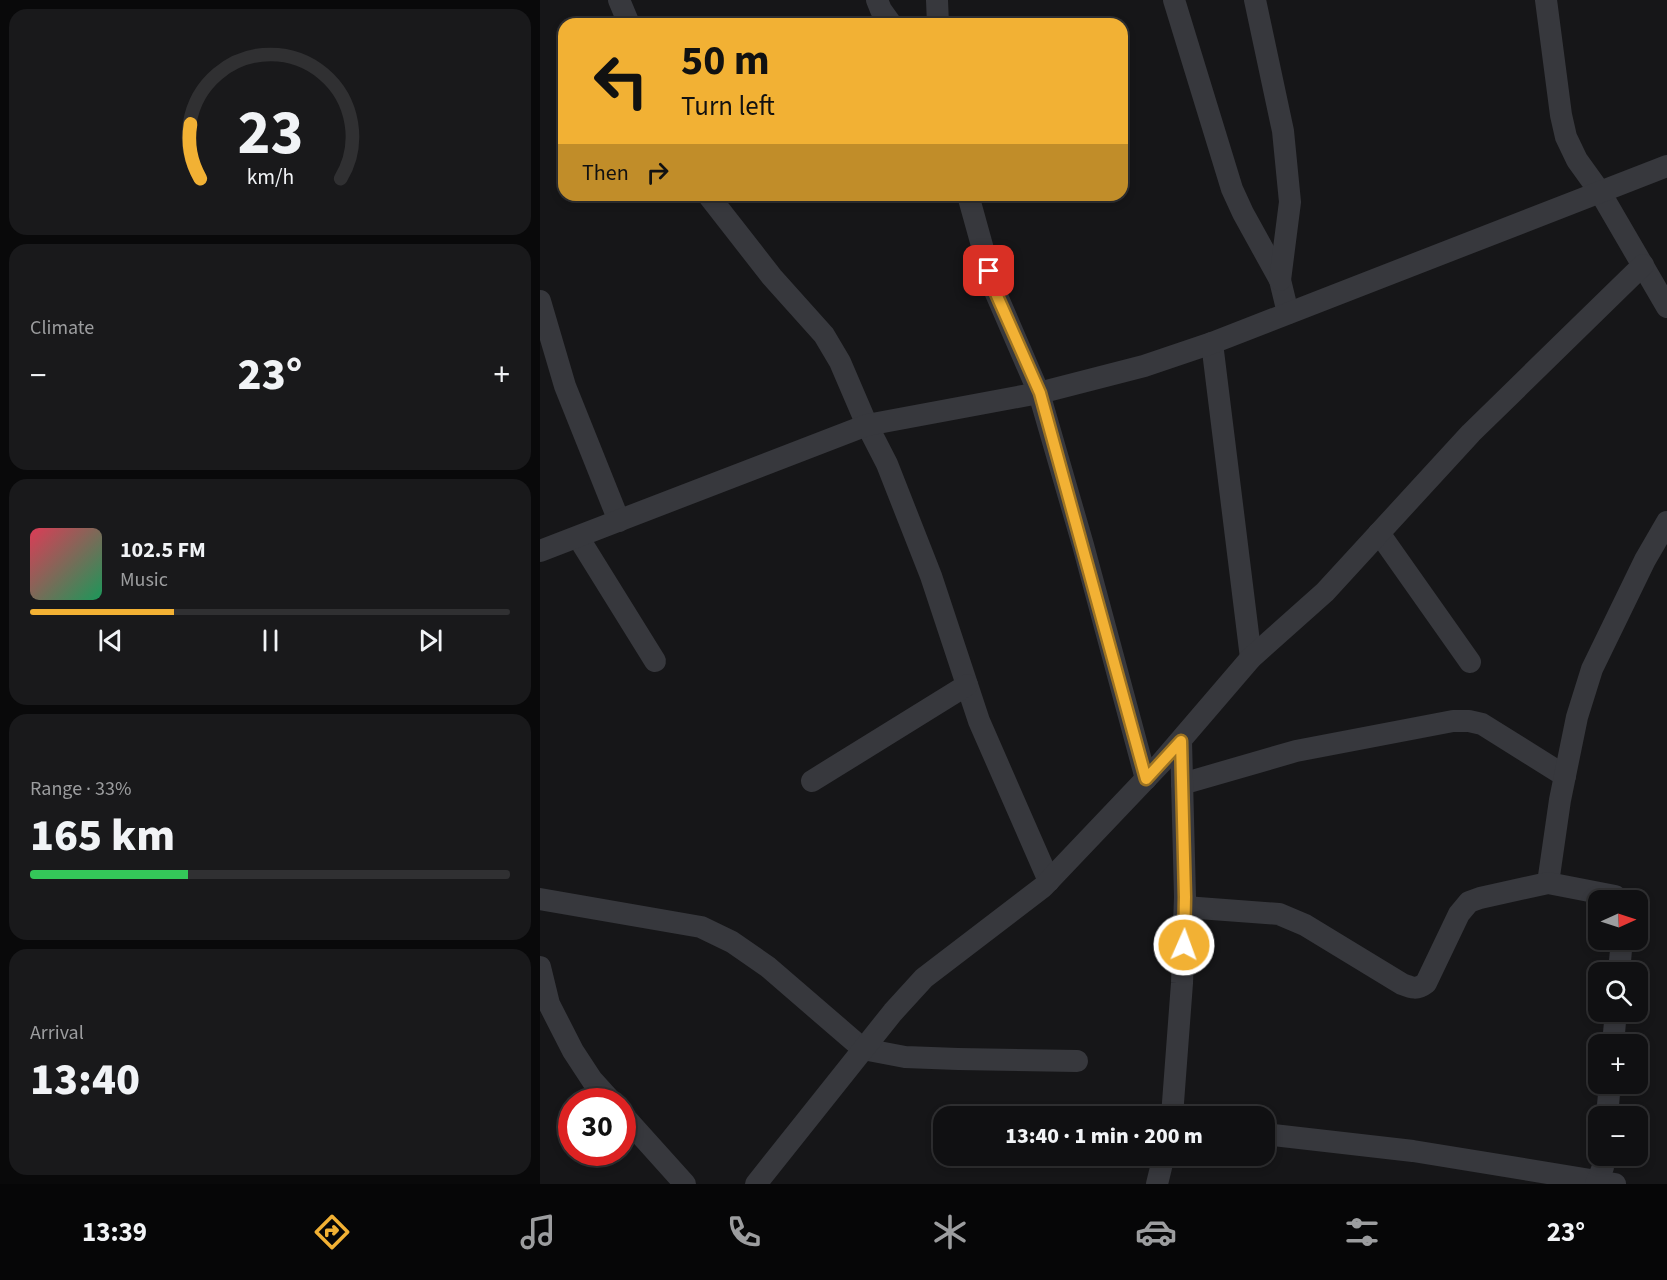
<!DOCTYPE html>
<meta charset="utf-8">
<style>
:root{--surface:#101012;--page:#19191b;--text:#f1f3f6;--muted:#9c9d9f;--line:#303032;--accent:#f2b134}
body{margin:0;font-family:"Source Sans 3",sans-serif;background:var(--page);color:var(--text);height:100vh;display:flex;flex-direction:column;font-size:22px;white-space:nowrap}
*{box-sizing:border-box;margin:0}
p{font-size:20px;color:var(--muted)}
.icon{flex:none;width:33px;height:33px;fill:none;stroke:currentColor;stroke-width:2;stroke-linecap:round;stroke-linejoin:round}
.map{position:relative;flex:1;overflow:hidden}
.sheet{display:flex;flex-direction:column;gap:9px;padding:9px;background:#09090a;width:540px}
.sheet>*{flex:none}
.hud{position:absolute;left:18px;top:18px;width:570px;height:183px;border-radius:18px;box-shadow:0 3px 9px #0003,0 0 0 2px var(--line);background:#f2b134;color:#111;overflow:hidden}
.needle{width:39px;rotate:87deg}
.controls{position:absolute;left:1048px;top:890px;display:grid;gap:12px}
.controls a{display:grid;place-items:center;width:60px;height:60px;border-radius:12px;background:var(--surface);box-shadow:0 3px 9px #0003,0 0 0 2px var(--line);font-size:30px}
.speed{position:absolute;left:18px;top:1088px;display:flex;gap:12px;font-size:30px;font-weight:700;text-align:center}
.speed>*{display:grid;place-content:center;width:78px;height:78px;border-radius:50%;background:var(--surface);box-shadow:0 3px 9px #0003,0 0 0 2px var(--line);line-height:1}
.speed .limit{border:9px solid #d22;background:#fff;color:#111}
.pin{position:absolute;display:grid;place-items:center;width:51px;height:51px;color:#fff;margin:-26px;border-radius:12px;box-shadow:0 3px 9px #0006}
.me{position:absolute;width:66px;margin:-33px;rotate:2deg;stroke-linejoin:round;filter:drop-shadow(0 0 4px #0008)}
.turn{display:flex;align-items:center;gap:21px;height:126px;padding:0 24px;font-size:27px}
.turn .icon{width:78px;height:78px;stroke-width:2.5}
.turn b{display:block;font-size:42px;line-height:51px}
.then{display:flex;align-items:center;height:57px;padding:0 24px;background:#0003;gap:12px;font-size:22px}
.big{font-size:45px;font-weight:800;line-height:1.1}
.sheet .card{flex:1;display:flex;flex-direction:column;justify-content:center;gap:9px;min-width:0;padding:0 21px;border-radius:18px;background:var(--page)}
.sheet .dial{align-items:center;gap:0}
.dial svg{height:156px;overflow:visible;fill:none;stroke:var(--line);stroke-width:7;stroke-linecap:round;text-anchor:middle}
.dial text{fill:var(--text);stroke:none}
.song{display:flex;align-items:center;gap:18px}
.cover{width:72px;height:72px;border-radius:9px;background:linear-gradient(135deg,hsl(350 70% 55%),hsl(150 70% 35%))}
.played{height:6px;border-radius:3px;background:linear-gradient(90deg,var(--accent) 30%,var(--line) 30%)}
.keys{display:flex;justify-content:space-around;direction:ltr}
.heat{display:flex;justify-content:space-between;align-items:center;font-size:33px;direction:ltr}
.charge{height:9px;border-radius:4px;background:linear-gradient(90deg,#34c759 33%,var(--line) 0)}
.trip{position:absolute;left:393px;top:1106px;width:342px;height:60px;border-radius:18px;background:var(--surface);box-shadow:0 3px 9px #0003,0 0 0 2px var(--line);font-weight:800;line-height:60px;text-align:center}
.tabs{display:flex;height:96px;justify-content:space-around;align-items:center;background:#060607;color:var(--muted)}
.tabs .icon{width:42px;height:42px}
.tabs .current{color:var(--accent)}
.tabs b{font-size:27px;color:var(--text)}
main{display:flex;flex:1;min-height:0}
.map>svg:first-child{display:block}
</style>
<main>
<section class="sheet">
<div class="card dial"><svg viewBox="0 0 100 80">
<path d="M14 69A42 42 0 1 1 86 69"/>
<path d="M14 69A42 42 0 0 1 9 41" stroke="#f2b134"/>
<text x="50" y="56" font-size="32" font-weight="700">23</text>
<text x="50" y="72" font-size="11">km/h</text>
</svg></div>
<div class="card"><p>Climate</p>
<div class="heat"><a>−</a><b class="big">23°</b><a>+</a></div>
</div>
<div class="card">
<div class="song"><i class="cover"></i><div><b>102.5 FM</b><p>Music</p></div></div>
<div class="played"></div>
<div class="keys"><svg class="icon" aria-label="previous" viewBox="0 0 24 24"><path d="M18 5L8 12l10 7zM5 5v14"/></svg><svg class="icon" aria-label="pause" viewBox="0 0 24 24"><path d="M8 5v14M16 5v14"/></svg><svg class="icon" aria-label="next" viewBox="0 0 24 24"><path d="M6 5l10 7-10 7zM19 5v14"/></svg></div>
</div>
<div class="card"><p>Range · 33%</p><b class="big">165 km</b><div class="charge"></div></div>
<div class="card"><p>Arrival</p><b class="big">13:40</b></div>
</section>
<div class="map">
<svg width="1127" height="1184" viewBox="0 0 1127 1184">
<rect width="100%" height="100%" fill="#161618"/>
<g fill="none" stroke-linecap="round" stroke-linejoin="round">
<g stroke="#37383d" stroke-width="22">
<polyline points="79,0 89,24"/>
<polyline points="337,0 341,10 351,24"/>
<polyline points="397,0 398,24"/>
<polyline points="634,0 692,189 703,213 740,280 748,313"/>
<polyline points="715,0 743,131 750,202 740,280"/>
<polyline points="1006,0 1021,115 1026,137 1037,160 1060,192 1127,307"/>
<polyline points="168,195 232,277 284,335 300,362 327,425 347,464 391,576 439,721 509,881"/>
<polyline points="428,195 454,289 499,393 543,545 606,779"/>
<polyline points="0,301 25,386 79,521"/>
<polyline points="672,343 711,658"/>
<polyline points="839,533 930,662"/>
<polyline points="38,537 115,661"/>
<polyline points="0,551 327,425 499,393 604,366 672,343 1127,166"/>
<polyline points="272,781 427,685"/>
<polyline points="642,784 756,751 913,721 929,721 942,724 1025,776"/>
<polyline points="1008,883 1020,800 1037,717 1052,669 1105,560 1127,522"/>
<polyline points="0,899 161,927 192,942 228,967 323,1049 365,1057 418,1059 537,1061"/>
<path d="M 645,907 L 739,914 L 765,925 L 862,984 C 872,988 877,990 886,983 L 919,914 L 929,902 L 940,898 L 1008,883 L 1075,896 L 1076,900"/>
<polyline points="0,967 9,1004 33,1051 52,1080 71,1101"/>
<polyline points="1079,972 1082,939"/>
<polyline points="1073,1044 1076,1011"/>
<polyline points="82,1114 145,1184"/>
<polyline points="632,1116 642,983 645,897 641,741"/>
<polyline points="1067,1116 1070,1083"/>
<polyline points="724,1134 873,1151 1075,1184"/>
<polyline points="216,1184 353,1012 384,978 503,887 621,763 711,658 785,592 931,433 1103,265"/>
<polyline points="617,1184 624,1155"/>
<polyline points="1056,1184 1063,1167 1064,1155"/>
</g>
</g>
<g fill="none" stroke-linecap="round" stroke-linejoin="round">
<defs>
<polyline id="route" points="449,271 454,289 500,393 606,779 641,741 645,897 644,945"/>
</defs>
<use href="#route" stroke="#9d7322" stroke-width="15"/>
<use href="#route" stroke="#f2b134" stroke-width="10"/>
</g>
</svg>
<div class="controls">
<a><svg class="needle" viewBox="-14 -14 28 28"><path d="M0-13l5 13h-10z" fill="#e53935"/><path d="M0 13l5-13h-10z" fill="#9c9d9f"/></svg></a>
<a><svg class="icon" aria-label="search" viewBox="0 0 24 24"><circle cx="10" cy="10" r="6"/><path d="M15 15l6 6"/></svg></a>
<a>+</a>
<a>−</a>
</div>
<div class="speed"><div class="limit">30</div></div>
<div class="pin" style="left:449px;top:271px;background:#d93025"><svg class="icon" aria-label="arrive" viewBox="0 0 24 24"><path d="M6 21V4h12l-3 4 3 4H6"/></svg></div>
<svg class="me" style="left:644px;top:945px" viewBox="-20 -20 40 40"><circle r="17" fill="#f2b134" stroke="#fff" stroke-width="3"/><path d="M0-11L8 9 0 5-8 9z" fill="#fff"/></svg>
<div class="trip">13:40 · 1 min · 200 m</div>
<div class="hud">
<div class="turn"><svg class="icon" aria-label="left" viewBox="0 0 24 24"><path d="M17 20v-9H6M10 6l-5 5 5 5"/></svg><div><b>50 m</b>Turn left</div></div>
<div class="then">Then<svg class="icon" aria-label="right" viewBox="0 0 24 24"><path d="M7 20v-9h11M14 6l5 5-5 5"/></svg></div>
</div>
</div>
</main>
<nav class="tabs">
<b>13:39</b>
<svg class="icon current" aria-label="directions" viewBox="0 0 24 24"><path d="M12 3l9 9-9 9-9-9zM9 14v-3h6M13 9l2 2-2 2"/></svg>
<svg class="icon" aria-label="music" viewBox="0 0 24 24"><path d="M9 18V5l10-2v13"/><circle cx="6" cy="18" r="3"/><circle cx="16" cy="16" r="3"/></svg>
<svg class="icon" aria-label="phone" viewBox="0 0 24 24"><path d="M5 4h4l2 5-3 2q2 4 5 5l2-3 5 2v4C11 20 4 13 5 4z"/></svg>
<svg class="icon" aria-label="climate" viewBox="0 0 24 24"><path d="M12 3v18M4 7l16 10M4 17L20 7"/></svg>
<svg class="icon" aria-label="car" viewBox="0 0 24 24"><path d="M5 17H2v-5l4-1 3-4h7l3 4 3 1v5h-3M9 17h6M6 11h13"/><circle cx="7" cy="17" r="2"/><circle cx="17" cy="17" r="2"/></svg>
<svg class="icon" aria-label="filters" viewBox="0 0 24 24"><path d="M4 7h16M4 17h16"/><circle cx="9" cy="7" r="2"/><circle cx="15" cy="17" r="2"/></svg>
<b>23°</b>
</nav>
